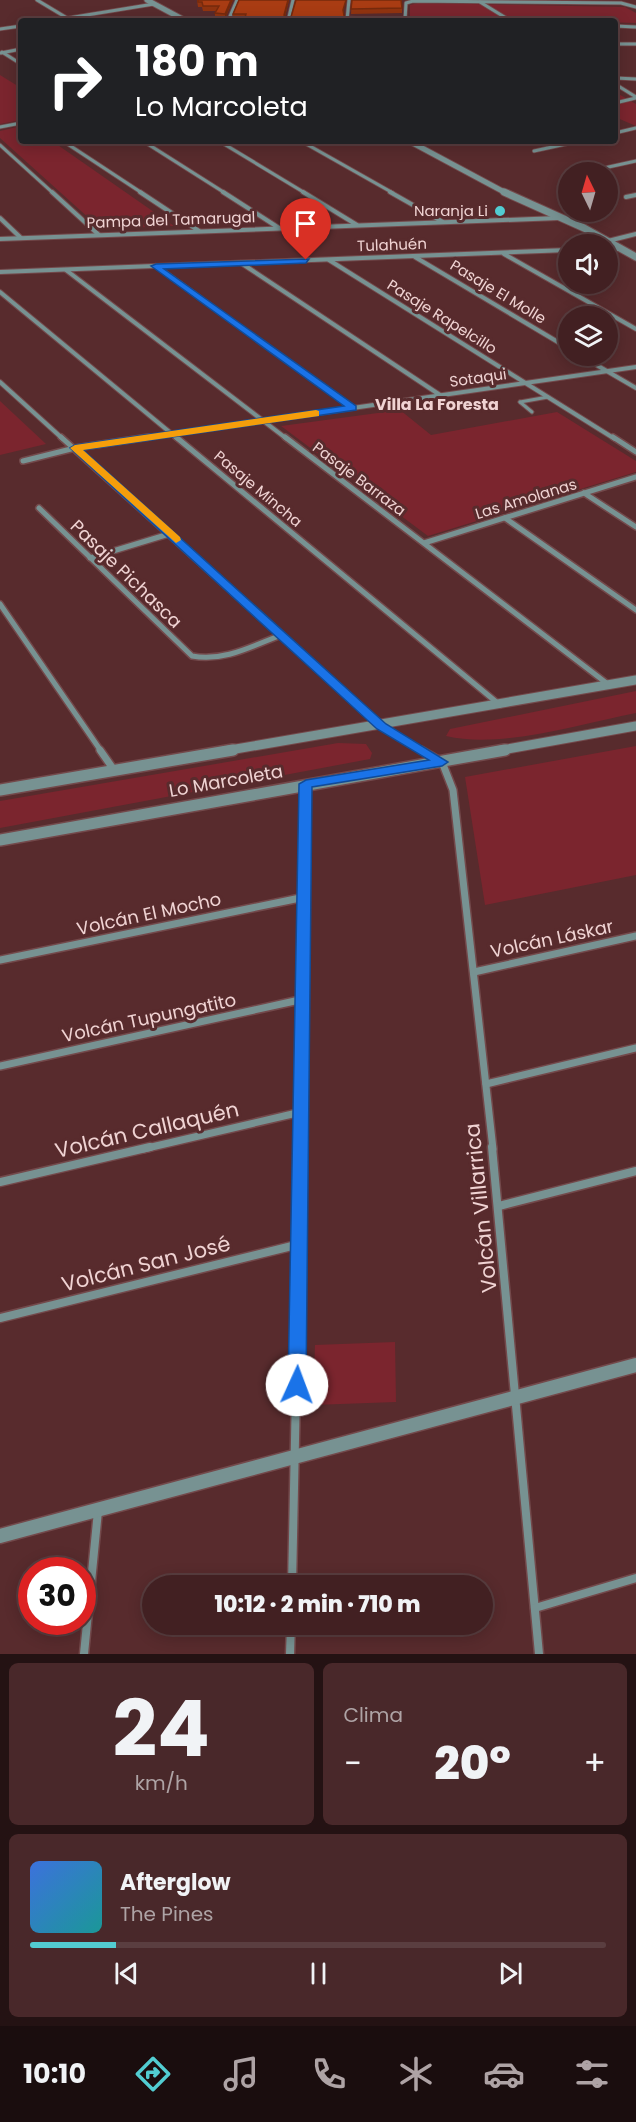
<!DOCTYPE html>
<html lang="es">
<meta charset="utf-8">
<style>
:root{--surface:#422022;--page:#49282a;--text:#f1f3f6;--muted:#aea3a5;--line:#5a3e40;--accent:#52ccd1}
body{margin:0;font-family:Poppins,sans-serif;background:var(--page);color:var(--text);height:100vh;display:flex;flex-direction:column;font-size:22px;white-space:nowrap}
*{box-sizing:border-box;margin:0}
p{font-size:20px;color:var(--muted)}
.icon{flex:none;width:33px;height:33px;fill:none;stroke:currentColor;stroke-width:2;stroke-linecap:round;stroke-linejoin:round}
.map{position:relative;height:1654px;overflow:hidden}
.details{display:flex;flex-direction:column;gap:9px;padding:9px;background:#241213;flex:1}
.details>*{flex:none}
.top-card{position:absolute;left:18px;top:18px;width:600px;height:126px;border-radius:6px;box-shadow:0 3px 15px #0003,0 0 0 2px var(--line);background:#202124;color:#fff;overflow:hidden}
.needle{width:39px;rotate:355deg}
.fabs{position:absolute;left:558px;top:162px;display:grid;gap:12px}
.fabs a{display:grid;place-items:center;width:60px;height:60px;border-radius:50%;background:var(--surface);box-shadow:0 3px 15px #0003,0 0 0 2px var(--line);font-size:30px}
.speed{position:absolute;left:18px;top:1557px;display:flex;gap:12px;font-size:30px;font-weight:700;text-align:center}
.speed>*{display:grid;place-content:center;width:78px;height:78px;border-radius:50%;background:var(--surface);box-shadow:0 3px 15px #0003,0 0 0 2px var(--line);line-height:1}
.speed .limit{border:9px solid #d22;background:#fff;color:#111}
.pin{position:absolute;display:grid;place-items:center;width:51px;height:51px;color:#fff;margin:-62px -26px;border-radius:50% 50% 50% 0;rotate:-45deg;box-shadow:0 0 6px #0007}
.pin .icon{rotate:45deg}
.me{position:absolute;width:66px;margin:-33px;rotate:2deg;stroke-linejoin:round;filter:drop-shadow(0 0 4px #0008)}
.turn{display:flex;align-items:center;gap:21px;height:126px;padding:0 18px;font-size:27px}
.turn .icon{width:78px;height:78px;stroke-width:2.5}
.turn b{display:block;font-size:42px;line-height:51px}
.big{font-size:45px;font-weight:800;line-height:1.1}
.details .widget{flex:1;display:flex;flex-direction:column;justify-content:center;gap:9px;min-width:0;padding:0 21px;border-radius:9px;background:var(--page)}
.details .dial{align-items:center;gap:0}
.dial b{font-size:78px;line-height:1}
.song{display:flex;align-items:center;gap:18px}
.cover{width:72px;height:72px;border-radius:9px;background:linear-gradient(135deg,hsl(220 70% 55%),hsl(180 70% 35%))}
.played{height:6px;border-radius:3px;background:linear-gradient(90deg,var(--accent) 15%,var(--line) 15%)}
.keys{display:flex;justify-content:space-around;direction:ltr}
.heat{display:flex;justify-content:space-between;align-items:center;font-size:33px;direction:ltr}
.details .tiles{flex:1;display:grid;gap:9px;grid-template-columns:1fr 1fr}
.widget:last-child{grid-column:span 2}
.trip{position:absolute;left:142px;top:1575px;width:351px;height:60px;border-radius:30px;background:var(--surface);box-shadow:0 3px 15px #0003,0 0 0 2px var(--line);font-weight:800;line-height:60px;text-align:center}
.tabs{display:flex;height:96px;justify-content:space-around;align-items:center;background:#1a0d0e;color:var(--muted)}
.tabs .icon{width:42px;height:42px}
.tabs .selected{color:var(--accent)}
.tabs b{font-size:27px;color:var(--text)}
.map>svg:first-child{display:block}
</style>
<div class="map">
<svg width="636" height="1654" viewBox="0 0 636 1654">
<rect width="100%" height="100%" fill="#582b2d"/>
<g fill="#7b252e">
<polygon points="418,3 625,7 636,13 636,23 410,17 410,5"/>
<polygon points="0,75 21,88 21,120 0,124"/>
<polygon points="615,92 636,104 636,126 615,117"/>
<polygon points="21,126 21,141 52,141 174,226 101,229 0,138 0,131"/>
<polygon points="0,401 46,444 0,455"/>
<polygon points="400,410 431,435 557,412 636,461 636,472 428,536 281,426"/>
<path d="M 636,691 L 636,713 C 579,724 502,749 446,736 L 450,729 Z"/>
<polygon points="338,743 366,744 372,753 370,759 0,828 0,801"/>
<polygon points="636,746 636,875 485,905 465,777"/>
<polygon points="395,1342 396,1402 313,1405 315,1345"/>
</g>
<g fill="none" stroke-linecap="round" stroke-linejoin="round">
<defs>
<g id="service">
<polyline points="520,402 548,397"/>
<polyline points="520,402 532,412"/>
</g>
<g id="minor-far4">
<polyline points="37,0 67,18"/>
<polyline points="480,2 511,21"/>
<polyline points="347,18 458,21"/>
<polyline points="347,20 349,0"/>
<polyline points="405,20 406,3 413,1 621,3 636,7"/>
<polyline points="50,21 154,4"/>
<polyline points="228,21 237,0"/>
<polyline points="288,21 293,0"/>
<polyline points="615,26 636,27"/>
<polyline points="0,29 21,26"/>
<polyline points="615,44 636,44"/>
<polyline points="2,52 21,64"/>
<polyline points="1,53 21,49"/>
<polyline points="615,78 636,79"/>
<polyline points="615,84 636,97"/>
<polyline points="615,103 636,98"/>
<polyline points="0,127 21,123"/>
<polyline points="615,133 636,128"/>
<polyline points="63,141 142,193"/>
<polyline points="143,141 225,193"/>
<polyline points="219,141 305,193"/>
<polyline points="301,141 393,193"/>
<polyline points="0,145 53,193"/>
<polyline points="534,151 580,141"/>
<polyline points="586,172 636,161"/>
</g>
<g id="minor-far3">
<polyline points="52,192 99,235"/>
<polyline points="140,192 199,231"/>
<polyline points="223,192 279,228"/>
<polyline points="303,192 357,225"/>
<polyline points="390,192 443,222"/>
<polyline points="626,197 636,195"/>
<polyline points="0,218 21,238"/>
<polyline points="0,239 559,218"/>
<polyline points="608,241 636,234"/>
<polyline points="608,249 622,249"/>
<polyline points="504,254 636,329"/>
<polyline points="415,257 568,348"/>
<polyline points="329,260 615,439"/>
<polyline points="241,263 440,395"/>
<polyline points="156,266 352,408"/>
<polyline points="66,270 287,439"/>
<polyline points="0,272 568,250"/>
<polyline points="0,292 178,439"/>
<polyline points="581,356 636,388"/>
<polyline points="0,382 63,439"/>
<polyline points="138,439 636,367"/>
</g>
<g id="minor-far2">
<polyline points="61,437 382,727 423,751"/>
<polyline points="176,437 500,705"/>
<polyline points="285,437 609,685"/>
<polyline points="613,437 636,452"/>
<polyline points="23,461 75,448 149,437"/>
<polyline points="584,493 636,527"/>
<path d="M 39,508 L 192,656 C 224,662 252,646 281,635"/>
<polyline points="505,518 636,610"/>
<polyline points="424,543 636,477"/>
<polyline points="90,558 169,534"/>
<polyline points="0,604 101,751"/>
</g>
<g id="minor-far1">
<polyline points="100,750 114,770"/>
<polyline points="421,750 442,762 453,790 493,1149"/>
<polyline points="0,960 305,897"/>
<polyline points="474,972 636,936"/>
<polyline points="0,1066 304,999"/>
<polyline points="486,1084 636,1048"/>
<polyline points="143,1149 301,1112"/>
<polyline points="301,1149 306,785"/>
</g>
<g id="minor">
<polyline points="492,1147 539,1654"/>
<polyline points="0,1182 150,1147"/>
<polyline points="499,1206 636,1171"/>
<polyline points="0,1318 300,1244"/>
<polyline points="292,1586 301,1147"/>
<polyline points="535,1608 636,1578"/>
<polyline points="84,1654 98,1511"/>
<polyline points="290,1654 291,1624"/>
</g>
<g id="tertiary-far4">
<polyline points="147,0 186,21"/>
<polyline points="409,141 506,193"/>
</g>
<polyline id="tertiary-far3" points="504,192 584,228 636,257"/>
<g id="tertiary-far2">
<polyline points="224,751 636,680"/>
<polyline points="496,751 636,726"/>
</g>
<g id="tertiary-far1">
<polyline points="0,790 233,750"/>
<polyline points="0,840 505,750"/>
</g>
<polyline id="tertiary" points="0,1536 636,1365"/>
</defs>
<use href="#service" stroke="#73494b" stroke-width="5"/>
<use href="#minor-far4" stroke="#73494b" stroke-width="4.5"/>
<use href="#minor-far3" stroke="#73494b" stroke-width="6"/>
<use href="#minor-far2" stroke="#73494b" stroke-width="8"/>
<use href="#minor-far1" stroke="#73494b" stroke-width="10"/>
<use href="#minor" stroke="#73494b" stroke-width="11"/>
<use href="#tertiary-far4" stroke="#73494b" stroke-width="7"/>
<use href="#tertiary-far3" stroke="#73494b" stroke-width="9"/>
<use href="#tertiary-far2" stroke="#73494b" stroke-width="11"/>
<use href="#tertiary-far1" stroke="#73494b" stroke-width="14"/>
<use href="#tertiary" stroke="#73494b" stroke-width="17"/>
<use href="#service" stroke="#779292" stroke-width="3"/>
<use href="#minor-far4" stroke="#779292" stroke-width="3"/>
<use href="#minor-far3" stroke="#779292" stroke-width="4"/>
<use href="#minor-far2" stroke="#779292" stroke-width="5"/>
<use href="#minor-far1" stroke="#779292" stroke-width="7"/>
<use href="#minor" stroke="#779292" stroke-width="8"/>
<use href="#tertiary-far4" stroke="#779292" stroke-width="5"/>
<use href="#tertiary-far3" stroke="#779292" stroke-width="7"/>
<use href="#tertiary-far2" stroke="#779292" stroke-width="9"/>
<use href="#tertiary-far1" stroke="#779292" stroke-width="11"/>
<use href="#tertiary" stroke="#779292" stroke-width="14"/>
</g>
<g fill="#913410">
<polygon points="197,0 233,0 225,19 215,18 215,13 216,11 203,11 202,7 198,7"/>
<polygon points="289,0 285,17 287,19 343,13 345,21 233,19 233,14"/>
<polygon points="352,0 402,4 402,13 351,14"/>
</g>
<g fill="#762a0d">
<polygon points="231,0 233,0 225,19 225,14"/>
<polygon points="288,0 289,0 284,20 284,15"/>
</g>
<g fill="#a93c13" stroke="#762a0d" stroke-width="1.5">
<polygon points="198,0 231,0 225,14 215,13 219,6 203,6 202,2 198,2"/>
<polygon points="239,0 288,0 284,15 287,19 291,17 296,0 346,0 343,10 345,21 244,21 246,14 233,14"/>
<polygon points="352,0 401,0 402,8 351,9"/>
</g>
<polygon fill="#1a73e8" stroke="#114b97" stroke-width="1.5" points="309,259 306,263 164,269 356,406 356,410 83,450 386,724 448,762 442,766 312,787 306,1385 303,1390 297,1393 290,1390 288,1385 299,784 306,780 429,760 377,729 70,448 75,445 344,406 151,266 156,264"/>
<polygon fill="#f59e0b" points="316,410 319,411 319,416 83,450 180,537 181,540 176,543 70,448 75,445"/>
<circle fill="#52ccd1" stroke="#582b2d" stroke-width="2" cx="500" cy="211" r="6"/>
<g text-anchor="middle" stroke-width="6" stroke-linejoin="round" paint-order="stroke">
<g font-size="15" fill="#f0d3d3" stroke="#582b2d" text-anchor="end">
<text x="488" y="216">Naranja Li</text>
</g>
<g font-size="15" fill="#f0d3d3" stroke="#582b2d">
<text transform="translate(171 220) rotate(-2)" y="5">Pampa del Tamarugal</text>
<text transform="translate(392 245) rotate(-2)" y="5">Tulahuén</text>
<text transform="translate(498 292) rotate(31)" y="5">Pasaje El Molle</text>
<text transform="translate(442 317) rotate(32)" y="5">Pasaje Rapelcillo</text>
<text transform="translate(478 378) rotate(-8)" y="5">Sotaqui</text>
<text transform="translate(359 479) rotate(37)" y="5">Pasaje Barraza</text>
<text transform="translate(258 489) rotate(40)" y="5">Pasaje Mincha</text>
<text transform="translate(526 499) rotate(-17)" y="5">Las Amolanas</text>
</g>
<g font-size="16" font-weight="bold" fill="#f0d3d3" stroke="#582b2d">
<text x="437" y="410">Villa La Foresta</text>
</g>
<g font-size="18" fill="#f0d3d3" stroke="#582b2d">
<text transform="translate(126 574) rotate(44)" y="6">Pasaje Pichasca</text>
<text transform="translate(226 781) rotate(-10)" y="6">Lo Marcoleta</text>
<text transform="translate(149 914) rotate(-12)" y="6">Volcán El Mocho</text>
<text transform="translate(552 939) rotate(-12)" y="6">Volcán Láskar</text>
<text transform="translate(149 1018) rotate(-12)" y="6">Volcán Tupungatito</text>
</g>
<g font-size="21" fill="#f0d3d3" stroke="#582b2d">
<text transform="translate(147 1130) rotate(-13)" y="7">Volcán Callaquén</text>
<text transform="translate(481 1208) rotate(-96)" y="7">Volcán Villarrica</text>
<text transform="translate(146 1264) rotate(-14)" y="7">Volcán San José</text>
</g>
</g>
</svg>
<div class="fabs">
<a><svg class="needle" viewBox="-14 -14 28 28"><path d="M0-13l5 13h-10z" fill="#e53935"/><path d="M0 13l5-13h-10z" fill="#aea3a5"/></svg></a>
<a><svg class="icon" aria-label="sound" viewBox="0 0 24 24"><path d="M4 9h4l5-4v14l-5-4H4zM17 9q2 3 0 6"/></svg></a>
<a><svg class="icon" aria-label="layers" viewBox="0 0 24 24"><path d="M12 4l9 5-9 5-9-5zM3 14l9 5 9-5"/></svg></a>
</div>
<div class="speed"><div class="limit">30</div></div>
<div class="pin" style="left:306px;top:260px;background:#d93025"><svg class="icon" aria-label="arrive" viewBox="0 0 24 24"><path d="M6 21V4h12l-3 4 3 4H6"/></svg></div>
<svg class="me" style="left:297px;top:1385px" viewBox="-20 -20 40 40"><circle r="19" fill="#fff"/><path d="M0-13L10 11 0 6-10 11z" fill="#1a73e8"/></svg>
<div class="trip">10:12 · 2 min · 710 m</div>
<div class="top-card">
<div class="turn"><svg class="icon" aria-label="right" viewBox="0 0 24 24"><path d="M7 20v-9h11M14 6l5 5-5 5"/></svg><div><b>180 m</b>Lo Marcoleta</div></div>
</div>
</div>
<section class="details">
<div class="tiles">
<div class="widget dial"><b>24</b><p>km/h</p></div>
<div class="widget"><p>Clima</p>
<div class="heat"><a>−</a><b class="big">20°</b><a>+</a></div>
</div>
<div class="widget">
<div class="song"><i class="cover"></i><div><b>Afterglow</b><p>The Pines</p></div></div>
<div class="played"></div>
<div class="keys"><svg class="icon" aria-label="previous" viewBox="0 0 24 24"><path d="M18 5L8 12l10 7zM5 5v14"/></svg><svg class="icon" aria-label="pause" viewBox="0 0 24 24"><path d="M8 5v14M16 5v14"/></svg><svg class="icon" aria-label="next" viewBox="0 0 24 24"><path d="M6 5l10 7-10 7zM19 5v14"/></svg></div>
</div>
</div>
</section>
<nav class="tabs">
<b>10:10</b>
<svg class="icon selected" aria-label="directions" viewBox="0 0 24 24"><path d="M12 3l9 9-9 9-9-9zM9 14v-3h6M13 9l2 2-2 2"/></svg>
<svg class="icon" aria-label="music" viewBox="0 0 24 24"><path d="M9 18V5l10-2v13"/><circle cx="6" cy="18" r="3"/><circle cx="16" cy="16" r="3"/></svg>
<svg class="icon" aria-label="phone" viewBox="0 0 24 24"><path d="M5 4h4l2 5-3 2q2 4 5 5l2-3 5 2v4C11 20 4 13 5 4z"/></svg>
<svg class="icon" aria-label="climate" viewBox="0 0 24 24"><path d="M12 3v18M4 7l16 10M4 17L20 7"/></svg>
<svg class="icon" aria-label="car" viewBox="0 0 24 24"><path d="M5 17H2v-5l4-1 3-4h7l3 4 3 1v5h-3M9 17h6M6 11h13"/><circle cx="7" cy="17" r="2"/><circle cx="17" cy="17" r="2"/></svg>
<svg class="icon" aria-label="filters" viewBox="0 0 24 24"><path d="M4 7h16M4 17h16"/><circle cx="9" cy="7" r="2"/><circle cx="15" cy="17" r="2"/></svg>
</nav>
